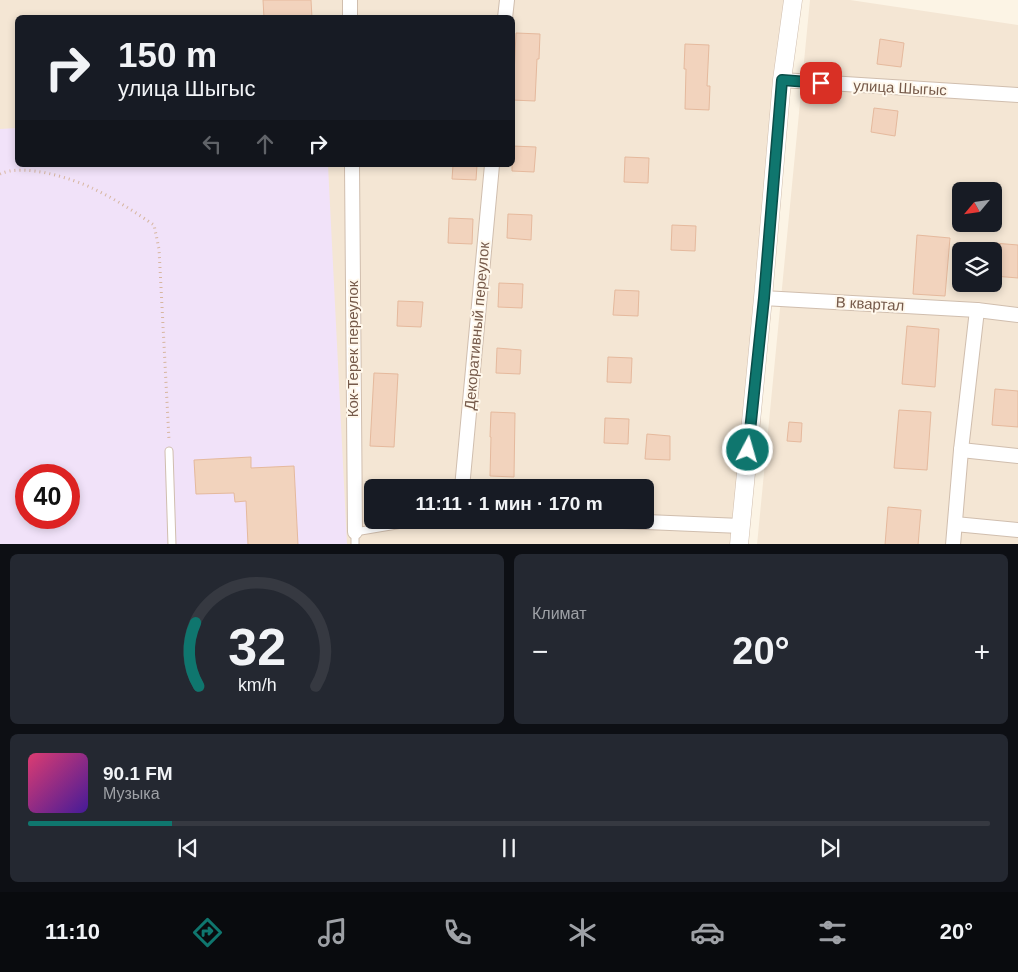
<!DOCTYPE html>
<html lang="ru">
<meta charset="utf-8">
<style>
:root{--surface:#171b24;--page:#242831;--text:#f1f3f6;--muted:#9ea1a6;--line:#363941;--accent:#0f766e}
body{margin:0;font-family:Arial,sans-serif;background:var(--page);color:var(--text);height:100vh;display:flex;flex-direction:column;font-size:19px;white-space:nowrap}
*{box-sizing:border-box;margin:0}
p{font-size:16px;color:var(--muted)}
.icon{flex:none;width:28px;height:28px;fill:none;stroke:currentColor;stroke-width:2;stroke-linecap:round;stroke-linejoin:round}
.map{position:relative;height:544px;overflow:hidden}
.sheet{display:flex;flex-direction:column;gap:10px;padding:10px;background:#0d0f14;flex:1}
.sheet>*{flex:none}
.banner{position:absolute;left:15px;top:15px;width:500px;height:152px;border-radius:8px;box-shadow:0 2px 8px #0003;background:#171b24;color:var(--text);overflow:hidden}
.needle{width:32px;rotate:241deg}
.buttons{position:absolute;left:952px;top:182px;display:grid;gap:10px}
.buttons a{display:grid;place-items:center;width:50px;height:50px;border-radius:8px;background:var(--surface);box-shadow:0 2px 8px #0003;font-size:25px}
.speed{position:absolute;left:15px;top:464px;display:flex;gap:10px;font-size:25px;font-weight:700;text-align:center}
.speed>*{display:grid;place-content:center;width:65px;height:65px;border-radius:50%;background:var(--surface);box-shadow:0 2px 8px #0003;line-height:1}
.speed .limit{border:8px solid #d22;background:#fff;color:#111}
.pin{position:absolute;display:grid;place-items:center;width:42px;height:42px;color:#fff;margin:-21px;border-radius:10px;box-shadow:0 2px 8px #0006}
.me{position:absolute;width:55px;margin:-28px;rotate:6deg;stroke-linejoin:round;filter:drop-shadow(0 0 4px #0008)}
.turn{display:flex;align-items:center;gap:18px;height:105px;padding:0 20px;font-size:22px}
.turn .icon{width:65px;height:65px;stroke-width:2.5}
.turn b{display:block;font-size:35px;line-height:42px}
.lanes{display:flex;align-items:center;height:48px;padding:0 20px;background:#0003;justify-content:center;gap:25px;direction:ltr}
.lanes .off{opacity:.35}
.big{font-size:38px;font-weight:600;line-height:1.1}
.sheet .widget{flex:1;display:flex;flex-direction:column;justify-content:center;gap:8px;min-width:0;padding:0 18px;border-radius:8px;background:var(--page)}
.sheet .dial{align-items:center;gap:0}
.dial svg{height:130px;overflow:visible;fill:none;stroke:var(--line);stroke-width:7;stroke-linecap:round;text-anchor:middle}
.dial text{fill:var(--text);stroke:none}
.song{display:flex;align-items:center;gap:15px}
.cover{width:60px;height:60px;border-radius:8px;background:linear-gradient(135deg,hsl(340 70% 55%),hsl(260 70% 35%))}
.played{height:5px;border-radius:2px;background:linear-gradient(90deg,var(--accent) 15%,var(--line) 15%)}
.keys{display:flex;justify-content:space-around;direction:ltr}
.heat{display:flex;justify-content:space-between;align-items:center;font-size:28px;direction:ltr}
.sheet .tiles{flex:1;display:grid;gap:10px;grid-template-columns:1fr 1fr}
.widget:last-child{grid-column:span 2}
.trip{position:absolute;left:364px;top:479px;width:290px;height:50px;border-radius:8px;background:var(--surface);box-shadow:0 2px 8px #0003;font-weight:600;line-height:50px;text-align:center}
.tab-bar{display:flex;height:80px;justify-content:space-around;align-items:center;background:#090b0e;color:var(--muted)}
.tab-bar .icon{width:35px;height:35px}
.tab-bar .on{color:var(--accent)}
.tab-bar b{font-size:22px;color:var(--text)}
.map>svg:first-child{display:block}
</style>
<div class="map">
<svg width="1018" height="545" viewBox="0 0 1018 545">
<rect width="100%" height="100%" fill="#fcf4e5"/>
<g fill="#f4e6d4" fill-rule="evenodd">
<path d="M 0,0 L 787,0 L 730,544 L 0,544 ZM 18,18 L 512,18 L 512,165 L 18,165 ZM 26,475 L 69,475 L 69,518 L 26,518 ZM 372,488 L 645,488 L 645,520 L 372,520 Z"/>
<path d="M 810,0 L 850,0 L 1018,25 L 1018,544 L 757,545 ZM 961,191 L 994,191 L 994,224 L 961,224 ZM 961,251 L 994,251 L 994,284 L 961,284 Z"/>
</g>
<path fill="#f1e2f9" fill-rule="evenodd" d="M 17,128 L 18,165 L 328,165 L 347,544 L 0,544 L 0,129 ZM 26,475 L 69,475 L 69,518 L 26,518 Z"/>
<g fill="#f2d3bd" stroke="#e5b99d">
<polygon points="263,0 311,0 312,18 264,18"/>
<polygon points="516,33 540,34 539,59 537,59 535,101 512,100 512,75 514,75"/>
<polygon points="880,39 904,43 901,67 877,64"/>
<polygon points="685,44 709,45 707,86 710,86 709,110 685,109 686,69 684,69"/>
<polygon points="874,108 898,111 895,136 871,132"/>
<polygon points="512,146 536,147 534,172 512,171"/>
<polygon points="625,157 649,158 648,183 624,182"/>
<polygon points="453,165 477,165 476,180 452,179"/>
<polygon points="508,214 532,215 531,240 507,238"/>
<polygon points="449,218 473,219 472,244 448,243"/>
<polygon points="672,225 696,226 695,251 671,250"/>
<polygon points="917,235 950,238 945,296 913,294"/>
<polygon points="994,243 1018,245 1018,278 994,276"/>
<polygon points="499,283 523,284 522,308 498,307"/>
<polygon points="615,290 639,291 638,316 613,315"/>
<polygon points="398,301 423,302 421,327 397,326"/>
<polygon points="907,326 939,329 935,387 902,384"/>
<polygon points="497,348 521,350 520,374 496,373"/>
<polygon points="608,357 632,358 631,383 607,382"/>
<polygon points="374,373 398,374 394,447 370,446"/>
<polygon points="995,389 1018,391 1018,427 992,425"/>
<polygon points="899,410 931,412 927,470 894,468"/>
<polygon points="491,412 515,413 514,477 490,476 491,437 490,437"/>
<polygon points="605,418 629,419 628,444 604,443"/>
<polygon points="789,422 802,423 801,442 787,441"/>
<polygon points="647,434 670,436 670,460 645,459"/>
<polygon points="251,457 251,468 294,466 298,545 248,545 246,501 235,502 234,493 196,494 194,460"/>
<polygon points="888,507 921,510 918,545 885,545"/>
</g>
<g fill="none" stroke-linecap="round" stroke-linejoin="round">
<defs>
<g id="service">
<polyline points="169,451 172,545"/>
<polyline points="355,545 355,532 426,520"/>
</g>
<g id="minor">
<polyline points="350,0 350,18"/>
<polyline points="505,18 507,0"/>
<polyline points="782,80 1018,95"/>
<polyline points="352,165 355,532"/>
<polyline points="763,298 977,310 1018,315"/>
<polyline points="961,450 1018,456"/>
<polyline points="462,488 492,165"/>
<polyline points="599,520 741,526"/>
<polyline points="955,524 1018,530"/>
<polyline points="953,545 961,450 977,310"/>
</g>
<polyline id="tertiary" points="739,545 763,298 782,80 793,0"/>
</defs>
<use href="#service" stroke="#d0beae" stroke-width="9"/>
<use href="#minor" stroke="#d0beae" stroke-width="16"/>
<use href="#tertiary" stroke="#d0beae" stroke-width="19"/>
<path stroke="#d7b6a0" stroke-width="3" stroke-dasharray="1 4" stroke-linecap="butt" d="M 0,174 C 23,163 72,178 94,189 C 115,199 135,212 154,225 L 159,249 L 169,440"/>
<use href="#service" stroke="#fff" stroke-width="7"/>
<use href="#minor" stroke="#fff" stroke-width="14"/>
<use href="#tertiary" stroke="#fff" stroke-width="18"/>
</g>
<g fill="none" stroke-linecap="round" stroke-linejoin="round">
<defs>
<polyline id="route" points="748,450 764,298 782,80 821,83"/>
</defs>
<use href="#route" stroke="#0a4d48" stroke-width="12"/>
<use href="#route" stroke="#0f766e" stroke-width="9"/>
</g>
<g text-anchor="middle" stroke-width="4" stroke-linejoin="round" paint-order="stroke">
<g font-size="15" fill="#765a4a" stroke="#fff8ec">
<text transform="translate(900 88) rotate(3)" y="5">улица Шыгыс</text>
<text transform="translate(870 304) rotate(3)" y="5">В квартал</text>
<text transform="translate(477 326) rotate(-85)" y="5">Декоративный переулок</text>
<text transform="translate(353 349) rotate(-90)" y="5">Кок-Терек переулок</text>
</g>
</g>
</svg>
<div class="buttons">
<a><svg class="needle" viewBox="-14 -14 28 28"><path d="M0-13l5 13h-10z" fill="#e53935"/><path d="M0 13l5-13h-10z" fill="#9ea1a6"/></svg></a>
<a><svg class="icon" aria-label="layers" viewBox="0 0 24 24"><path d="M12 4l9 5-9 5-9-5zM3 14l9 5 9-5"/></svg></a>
</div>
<div class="speed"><div class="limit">40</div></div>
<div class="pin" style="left:821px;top:83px;background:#d93025"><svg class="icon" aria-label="arrive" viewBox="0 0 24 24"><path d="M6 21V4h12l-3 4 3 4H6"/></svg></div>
<svg class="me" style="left:748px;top:450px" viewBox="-20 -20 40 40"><circle r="17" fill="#0f766e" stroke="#fff" stroke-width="3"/><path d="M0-11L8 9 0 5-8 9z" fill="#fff"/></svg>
<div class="trip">11:11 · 1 мин · 170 m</div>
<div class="banner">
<div class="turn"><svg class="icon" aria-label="right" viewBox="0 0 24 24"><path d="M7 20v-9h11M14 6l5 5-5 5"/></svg><div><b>150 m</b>улица Шыгыс</div></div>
<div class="lanes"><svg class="icon off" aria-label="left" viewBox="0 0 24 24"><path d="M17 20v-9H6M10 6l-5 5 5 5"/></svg><svg class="icon off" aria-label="ahead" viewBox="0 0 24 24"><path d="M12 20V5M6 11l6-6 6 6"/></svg><svg class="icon" aria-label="right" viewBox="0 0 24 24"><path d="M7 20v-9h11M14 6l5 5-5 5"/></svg></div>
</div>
</div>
<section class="sheet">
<div class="tiles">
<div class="widget dial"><svg viewBox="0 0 100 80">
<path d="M14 69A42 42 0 1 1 86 69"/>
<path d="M14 69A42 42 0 0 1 12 30" stroke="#0f766e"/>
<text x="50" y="56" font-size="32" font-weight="700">32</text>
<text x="50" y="72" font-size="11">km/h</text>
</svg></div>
<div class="widget"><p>Климат</p>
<div class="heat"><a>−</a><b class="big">20°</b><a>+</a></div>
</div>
<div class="widget">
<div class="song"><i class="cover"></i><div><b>90.1 FM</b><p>Музыка</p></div></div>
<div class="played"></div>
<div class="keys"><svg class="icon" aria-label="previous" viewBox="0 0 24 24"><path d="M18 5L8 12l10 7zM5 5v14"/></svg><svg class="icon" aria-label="pause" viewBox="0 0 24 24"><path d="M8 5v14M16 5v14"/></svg><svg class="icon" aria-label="next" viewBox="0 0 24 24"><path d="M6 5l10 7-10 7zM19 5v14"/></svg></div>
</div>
</div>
</section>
<nav class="tab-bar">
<b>11:10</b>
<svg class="icon on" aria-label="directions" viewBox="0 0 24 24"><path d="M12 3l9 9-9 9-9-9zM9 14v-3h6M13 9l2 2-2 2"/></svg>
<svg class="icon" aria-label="music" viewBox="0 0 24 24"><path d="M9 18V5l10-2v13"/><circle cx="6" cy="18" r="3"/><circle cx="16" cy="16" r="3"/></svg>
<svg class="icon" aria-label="phone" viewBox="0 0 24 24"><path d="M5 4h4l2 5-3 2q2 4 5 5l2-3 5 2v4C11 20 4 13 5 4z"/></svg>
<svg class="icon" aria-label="climate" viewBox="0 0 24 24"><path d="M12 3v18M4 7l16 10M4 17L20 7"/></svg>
<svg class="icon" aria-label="car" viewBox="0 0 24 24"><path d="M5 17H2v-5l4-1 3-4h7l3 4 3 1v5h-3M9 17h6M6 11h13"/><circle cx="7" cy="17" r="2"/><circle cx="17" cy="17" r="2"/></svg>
<svg class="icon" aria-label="filters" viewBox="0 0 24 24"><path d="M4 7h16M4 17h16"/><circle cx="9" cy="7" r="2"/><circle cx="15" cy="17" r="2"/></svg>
<b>20°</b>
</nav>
